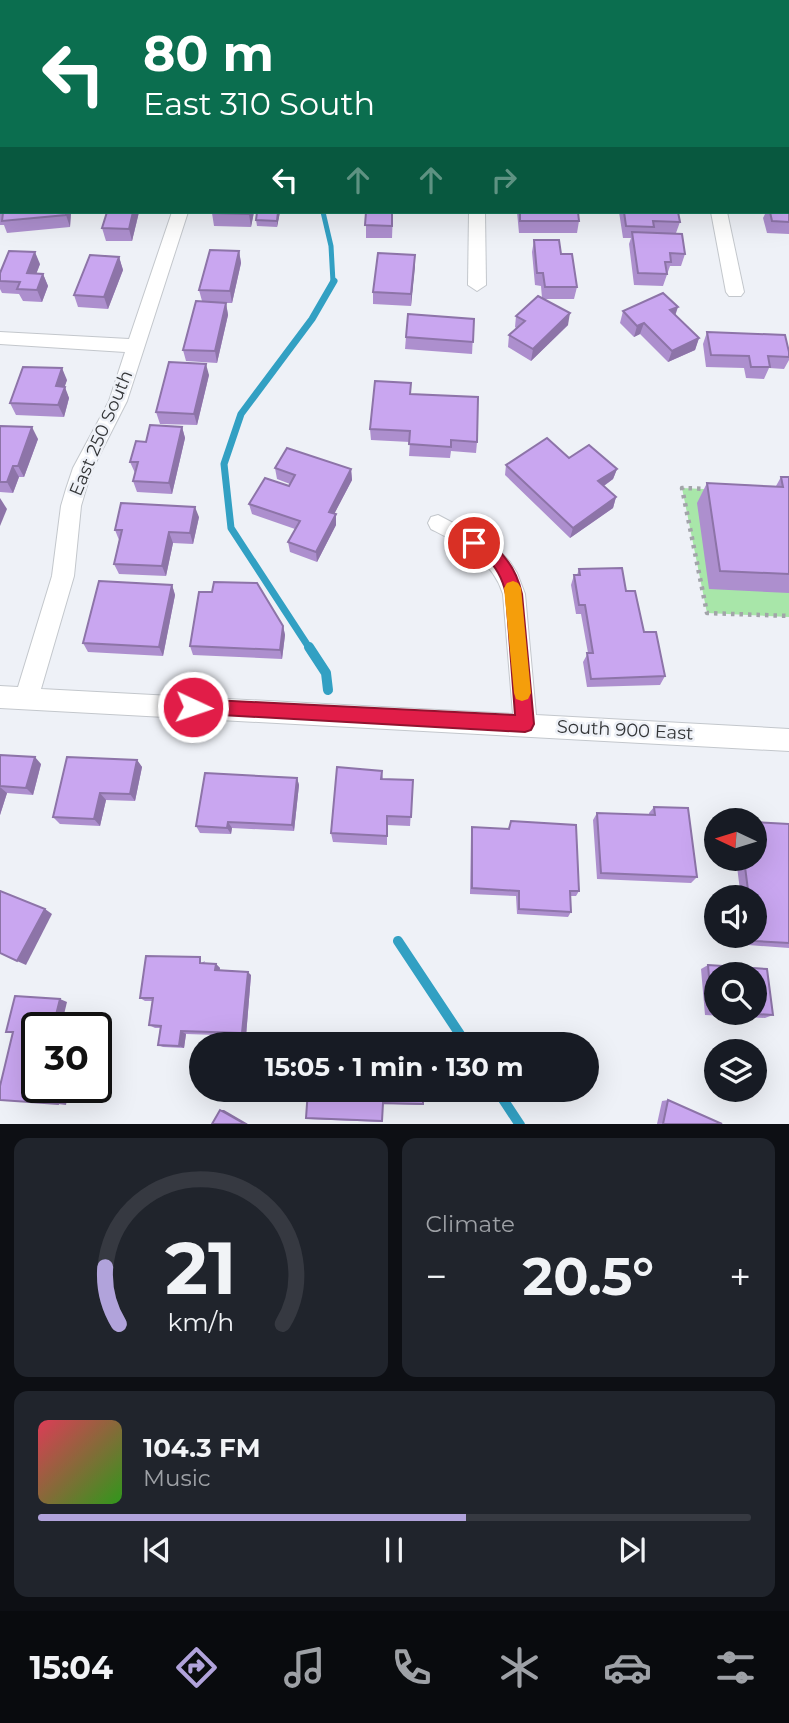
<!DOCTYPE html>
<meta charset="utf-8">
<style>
:root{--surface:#171b24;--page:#20242c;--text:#f1f3f6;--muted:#9ea1a6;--line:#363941;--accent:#b1a3db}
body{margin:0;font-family:Montserrat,sans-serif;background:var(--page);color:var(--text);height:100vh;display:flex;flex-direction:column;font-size:26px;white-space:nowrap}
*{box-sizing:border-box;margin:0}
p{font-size:23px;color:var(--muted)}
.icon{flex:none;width:38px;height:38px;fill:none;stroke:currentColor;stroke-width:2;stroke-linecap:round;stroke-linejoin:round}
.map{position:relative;height:1124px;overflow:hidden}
.drawer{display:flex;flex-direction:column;gap:14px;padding:14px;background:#0d0f14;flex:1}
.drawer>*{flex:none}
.banner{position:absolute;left:0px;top:0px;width:789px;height:214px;box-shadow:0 7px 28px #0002;background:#0b6e4f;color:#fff;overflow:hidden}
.needle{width:46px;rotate:274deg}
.fabs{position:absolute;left:704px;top:808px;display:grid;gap:14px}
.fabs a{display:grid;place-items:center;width:63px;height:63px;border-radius:50%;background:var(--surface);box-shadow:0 7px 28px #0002;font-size:35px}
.speed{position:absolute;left:21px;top:1012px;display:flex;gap:14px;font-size:35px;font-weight:700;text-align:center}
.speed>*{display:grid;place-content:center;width:91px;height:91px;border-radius:50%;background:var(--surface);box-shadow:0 7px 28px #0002;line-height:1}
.speed .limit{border:4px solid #111;border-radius:10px;background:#fff;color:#111}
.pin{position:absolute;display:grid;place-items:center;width:60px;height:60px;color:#fff;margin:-30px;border:4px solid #fff;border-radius:50%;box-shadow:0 2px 7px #0007}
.me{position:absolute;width:77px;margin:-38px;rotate:93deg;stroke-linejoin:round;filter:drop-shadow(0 0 5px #0008)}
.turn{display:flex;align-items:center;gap:24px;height:147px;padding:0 28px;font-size:32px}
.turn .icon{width:91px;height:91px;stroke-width:2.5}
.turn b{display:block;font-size:49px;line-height:60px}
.lanes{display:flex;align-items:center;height:66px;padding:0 28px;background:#0003;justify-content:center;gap:35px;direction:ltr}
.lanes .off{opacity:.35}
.big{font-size:52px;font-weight:700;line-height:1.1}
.drawer .card{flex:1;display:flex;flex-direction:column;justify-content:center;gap:10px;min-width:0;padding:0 24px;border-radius:14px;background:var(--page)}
.drawer .dial{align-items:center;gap:0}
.dial svg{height:182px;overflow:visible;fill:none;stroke:var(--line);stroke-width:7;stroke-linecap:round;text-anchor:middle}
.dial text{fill:var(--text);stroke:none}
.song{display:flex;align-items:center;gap:21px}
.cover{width:84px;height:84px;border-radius:10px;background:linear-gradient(135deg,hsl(350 70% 55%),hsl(110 70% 35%))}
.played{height:7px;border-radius:4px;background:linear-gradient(90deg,var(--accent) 60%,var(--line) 60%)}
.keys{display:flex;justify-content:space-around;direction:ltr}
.heat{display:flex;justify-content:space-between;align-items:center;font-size:38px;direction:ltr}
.drawer .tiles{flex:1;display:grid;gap:14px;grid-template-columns:1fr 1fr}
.card:last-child{grid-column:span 2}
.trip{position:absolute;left:189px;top:1032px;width:410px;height:70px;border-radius:35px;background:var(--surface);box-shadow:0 7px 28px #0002;font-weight:700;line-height:70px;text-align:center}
.tabs{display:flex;height:112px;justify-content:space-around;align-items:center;background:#090b0e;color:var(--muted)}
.tabs .icon{width:49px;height:49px}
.tabs .selected{color:var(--accent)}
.tabs b{font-size:32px;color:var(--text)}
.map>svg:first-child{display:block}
</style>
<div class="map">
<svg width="789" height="1125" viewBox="0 0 789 1125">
<rect width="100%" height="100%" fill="#eef1f7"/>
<polygon fill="#a8e6a9" points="682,488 789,493 789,617 707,613"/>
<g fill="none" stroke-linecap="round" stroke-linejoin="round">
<polyline stroke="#32a0c3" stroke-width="5" points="323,212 331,246 333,282"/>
<polyline stroke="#32a0c3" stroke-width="7" points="310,649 231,528 224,464 241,414 312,319 334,281"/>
<g stroke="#32a0c3" stroke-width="10">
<polyline points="309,647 326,673 328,690"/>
<polyline points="398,941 467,1045"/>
<polyline points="497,1090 520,1125"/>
</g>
<defs>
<g id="minor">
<rect x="371" y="0" width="14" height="2"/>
<path d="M 172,212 L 188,212 L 127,401 L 93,468 L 86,489 L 81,506 L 74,576 L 41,689 L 513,714 L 503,594 C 492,559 462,545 431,529 L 428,523 L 431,517 L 438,515 L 493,544 L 510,562 L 517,573 L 525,594 L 536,715 L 789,729 L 789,751 L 0,708 L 0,686 L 18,687 L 52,576 L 61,506 L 66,489 L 73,468 L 109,401 L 125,352 L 0,344 L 0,332 L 129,339 Z"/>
<polygon points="469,212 485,212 486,285 477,291 468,285"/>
<polygon points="711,212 727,212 744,292 741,296 729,296 726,292"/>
</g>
<g id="tertiary">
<rect x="788" y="37" width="1" height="10"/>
<rect x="0" y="40" width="2" height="10"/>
<rect x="0" y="179" width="2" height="12"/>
<rect x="788" y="181" width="1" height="12"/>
</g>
</defs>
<use href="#minor" stroke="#c3c7cc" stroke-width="2"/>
<use href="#tertiary" stroke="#c3c7cc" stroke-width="2"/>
<polyline stroke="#a2a4a9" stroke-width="4.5" stroke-dasharray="3.5 5" stroke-linecap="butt" points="709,489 682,488 707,613 789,616"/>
<use href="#minor" fill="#fff" fill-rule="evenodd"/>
<use href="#tertiary" fill="#fff" fill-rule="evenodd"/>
</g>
<g fill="#ad8fce" fill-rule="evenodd">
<polygon points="542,0 591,0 590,2 542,2"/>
<polygon points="604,0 656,0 656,2 605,2"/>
<rect x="661" y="0" width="55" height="2"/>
<rect x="788" y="123" width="1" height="35"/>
<polygon points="0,199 2,212 71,212 70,227 7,233 4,225 0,225"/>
<polygon points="789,206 789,234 767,233 763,218 766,212 788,212"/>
<polygon points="139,212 132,241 106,241 102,228"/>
<polygon points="254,212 251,227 214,226 212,213"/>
<polygon points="280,212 277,227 257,226 256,220"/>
<polygon points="366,212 393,212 392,238 366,238"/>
<polygon points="517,212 578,212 579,221 577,233 519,233"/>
<polygon points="619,212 678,212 680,222 676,233 685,254 681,266 670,266 663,286 634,285 629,244 631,238 623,238"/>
<polygon points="534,240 561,254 577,287 574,299 544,299 568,325 531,361 508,347 509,335 517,329 515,327 516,316 542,298 541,286 535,285 532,252"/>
<polygon points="239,251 241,263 232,303 226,303 228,315 217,363 186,361 183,350 202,301 199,290"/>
<polygon points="415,255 411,306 373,304 373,292"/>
<polygon points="119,257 123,270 108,309 78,307 74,295"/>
<polygon points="40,264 36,274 43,274 48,286 42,302 23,301 19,294 2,293 0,289 0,273"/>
<polygon points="623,311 675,315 699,338 695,350 668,362 640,334 634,337 620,323"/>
<polygon points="474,319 472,354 405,349 406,337"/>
<polygon points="707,332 789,352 789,360 784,369 769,368 764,379 746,378 744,368 706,367 703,344"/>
<polygon points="209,375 197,425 160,424 156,412"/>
<polygon points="67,380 64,387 69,398 64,417 16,415 10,403"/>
<polygon points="411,383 411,394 477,442 476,453 451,451 450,458 409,456 410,442 371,440 370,429"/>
<polygon points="0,426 38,439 24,477 19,477 13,493 0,492"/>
<polygon points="182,427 185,438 172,494 137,492 133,481 135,473 130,462 146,442"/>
<polygon points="569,458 617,469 613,479 604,486 616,497 613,508 570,538 505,475 506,465"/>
<polygon points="275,468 351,469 352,480 334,514 336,525 317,562 290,552 288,542 295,529 252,514 249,504 289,486 290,484 277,479"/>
<polygon points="781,477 789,477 789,593 709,589 697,503 707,483 776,486"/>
<polygon points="199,517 193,544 173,543 166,576 119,574 114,564 119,540 115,530"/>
<polygon points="579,569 626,591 644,632 665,676 660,685 587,687 583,662 588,653 581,614 576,614 571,585 574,575 577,575"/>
<polygon points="172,585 175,595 163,656 88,652 83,643"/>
<polygon points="283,626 285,635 282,659 193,655 190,646"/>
<polygon points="0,755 41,764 33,795 7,793 0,815"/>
<polygon points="137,760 142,767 135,801 106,800 100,826 60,824 53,817"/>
<polygon points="382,771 383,779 413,780 410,826 387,825 387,845 333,842 331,833"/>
<polygon points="297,778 299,785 294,831 232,828 231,834 200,833 196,826"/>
<polygon points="654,807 697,877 691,883 597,879 593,820 597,813 649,815 649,813"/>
<polygon points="511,821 579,891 576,896 571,896 571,912 568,917 517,914 516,896 470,894 471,834 472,827 508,829"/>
<polygon points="789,824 789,948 748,945 747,936 754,936 754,898 741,898 736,859 754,859"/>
<polygon points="205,961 204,963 216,964 220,968 219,971 251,975 246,1036 186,1034 184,1048 163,1047 158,1045 160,1028 155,1028 149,1025 153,1001 145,1001 140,998"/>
<path d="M 708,965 L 773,1015 L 765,1018 L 705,1015 L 701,969 ZM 716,975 L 754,1013 L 716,1013 Z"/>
<polygon points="308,1090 423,1104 422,1105 383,1104 382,1122 308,1119 306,1118"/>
<polygon points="668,1100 722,1124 657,1124 662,1101"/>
</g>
<g fill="#8d74a8">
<polygon points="66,212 71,212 70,227 66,215"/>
<polygon points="133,212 139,212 132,241 129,229"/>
<polygon points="250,212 254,212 251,227 249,214"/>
<polygon points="278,212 280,212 277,227 277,221"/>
<polygon points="239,251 241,263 232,303 230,291"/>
<polygon points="35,252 40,264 32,285 27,273"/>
<polygon points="415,255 415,267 411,306 411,294"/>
<polygon points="119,257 123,270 108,309 104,297"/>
<polygon points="43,274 48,286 42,302 37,290"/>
<polygon points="226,303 228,315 217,363 215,351"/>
<polygon points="678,307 674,319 670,310"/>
<polygon points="570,313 568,325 531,361 533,349"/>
<polygon points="644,323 640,334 634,337 637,326"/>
<polygon points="699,338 695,350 668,362 672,351"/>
<polygon points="206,364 209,375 197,425 194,414"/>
<polygon points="62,368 67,380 61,398 56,386"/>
<polygon points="65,387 69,398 64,417 58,405"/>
<polygon points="32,427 38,439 24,477 18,466"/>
<polygon points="182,427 185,438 172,494 169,483"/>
<polygon points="13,466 19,477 13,493 7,482"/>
<polygon points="351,469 352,480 330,522 329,512"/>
<polygon points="617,469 613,479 595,492 598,481"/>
<polygon points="616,497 613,508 570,538 573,528"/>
<polygon points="0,498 7,509 0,526"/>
<polygon points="195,507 199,517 193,544 190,533"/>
<polygon points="336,514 336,525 317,562 316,552"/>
<polygon points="169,532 173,543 166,576 162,566"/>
<polygon points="172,585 175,595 163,656 159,647"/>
<polygon points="283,626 285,635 282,659 280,650"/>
<polygon points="35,757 41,764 33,795 26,788"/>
<polygon points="137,760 142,767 135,801 130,794"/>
<polygon points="297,778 299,785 294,831 292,825"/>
<polygon points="0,787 7,793 0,815"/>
<polygon points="100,793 106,800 100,826 94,819"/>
<polygon points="228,822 232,828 231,834 227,828"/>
<polygon points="45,909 52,914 26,965 17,961"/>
<polygon points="216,964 220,968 219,974 215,970"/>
<polygon points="248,972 251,975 246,1036 242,1033"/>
<polygon points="60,999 67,1002 61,1027 53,1027"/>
<polygon points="181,1031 186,1034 184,1048 179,1046"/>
<polygon points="83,1087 90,1087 89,1096 81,1095"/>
<polygon points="60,1094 68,1095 66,1105 58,1104"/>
<polygon points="220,1110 224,1110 248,1124 245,1124"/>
</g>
<g fill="#c9a6f0" stroke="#8d74a8" stroke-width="2">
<polygon points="82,0 123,0 130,2 88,2"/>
<rect x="298" y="0" width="28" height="2"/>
<polygon points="442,0 464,0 464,1 442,2"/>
<polygon points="667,0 698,0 672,2 667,2"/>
<polygon points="734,0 782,0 783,2 735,2"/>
<rect x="788" y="123" width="1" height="23"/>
<polygon points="0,199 2,199 2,212 66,212 66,215 2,221 3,213 0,213"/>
<polygon points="788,206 789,206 789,222 772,221 770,212 788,212"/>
<polygon points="107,212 133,212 129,229 102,228"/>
<polygon points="212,212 250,212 249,214 212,213"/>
<polygon points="257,212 278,212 277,221 256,220"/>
<polygon points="366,212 392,212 392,226 365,225"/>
<polygon points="520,212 578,212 579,221 520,221"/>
<polygon points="624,212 678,212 680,222 653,221 654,227 626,226"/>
<polygon points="632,232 682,234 685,254 670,253 671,262 665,262 667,274 638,273"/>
<polygon points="534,240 559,240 561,254 572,254 577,287 545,287 543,273 537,273"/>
<polygon points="210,250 239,251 230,291 199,290"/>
<polygon points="9,251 35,252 27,273 43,274 37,290 17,289 20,282 0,281 0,273"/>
<polygon points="378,253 415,255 411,294 373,292"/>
<polygon points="90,255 119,257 104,297 74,295"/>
<polygon points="663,293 678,307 670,310 699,338 672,351 644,323 637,326 623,311"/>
<polygon points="538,296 570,313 533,349 509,335 525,321 516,316"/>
<polygon points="196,301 226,303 215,351 183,350"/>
<polygon points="408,314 474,319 473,342 406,337"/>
<polygon points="707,332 785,335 789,352 789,357 768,356 770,367 751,367 749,356 711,355"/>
<polygon points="169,362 206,364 194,414 156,412"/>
<polygon points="23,367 62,368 56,386 65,387 58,405 10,403"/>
<polygon points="375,381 411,383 410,394 478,397 477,442 451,440 451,447 409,444 410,431 370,429"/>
<polygon points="150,425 182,427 169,483 133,481 138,462 130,462 136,441 146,442"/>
<polygon points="0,426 32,427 18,466 13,466 7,482 0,482"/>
<polygon points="547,438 569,458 589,445 617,469 598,481 616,497 573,528 506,465"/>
<polygon points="287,448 351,469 329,512 336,514 316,552 288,542 300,521 249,504 265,478 289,486 295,475 275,468"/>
<polygon points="781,477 789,477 789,574 720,571 707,483 783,487"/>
<polygon points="121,503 195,507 190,533 169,532 162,566 114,564 122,530 115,530"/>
<polygon points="622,568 626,591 635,591 644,632 656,632 665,676 591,679 587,653 593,653 585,605 579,605 574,575 580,575 579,569"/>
<polygon points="99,581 172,585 159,647 83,643"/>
<polygon points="214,582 257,583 283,626 280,650 190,646 199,592 212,592"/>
<polygon points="0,755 35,757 26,788 0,786"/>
<polygon points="67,757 137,760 130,794 100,793 94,819 53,817"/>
<polygon points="337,767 382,771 381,779 413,780 411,817 387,816 387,836 331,833"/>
<polygon points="205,773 297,778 292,825 228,822 227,828 196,826"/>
<polygon points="654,807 688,808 697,877 601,873 597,813 655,815"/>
<polygon points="511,821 576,825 579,891 570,891 571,912 519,909 519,891 472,888 472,827 509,829"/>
<polygon points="754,822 789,824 789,943 755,941 754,932 754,898 749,898 744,859 754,859"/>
<polygon points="0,891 45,909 17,961 0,953"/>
<polygon points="146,956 200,957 200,963 216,964 215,970 248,972 242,1033 181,1031 179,1046 158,1045 161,1026 149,1025 153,998 140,998"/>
<polygon points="708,965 767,969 773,1015 739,1013 754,1013 754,975 716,975 716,1012 712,1012"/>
<polygon points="15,996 60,999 53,1027 37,1027 37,1087 83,1087 81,1095 60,1094 58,1104 0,1100 0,1086 13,1032 6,1032"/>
<polygon points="312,1041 424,1044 424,1045 311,1045"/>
<polygon points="308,1090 423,1090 423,1104 383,1103 382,1121 306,1118"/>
<polygon points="668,1100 722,1124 663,1124"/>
<polygon points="220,1110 245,1124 212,1124"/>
</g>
<path fill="#e11d48" stroke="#92132f" stroke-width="2" d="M 474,536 C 500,546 516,567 522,594 L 534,724 L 531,730 L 525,732 L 187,713 L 184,707 L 187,701 L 193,699 L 515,715 L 506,594 C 503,581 496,566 485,557 C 478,551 471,551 466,543 Z"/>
<polygon fill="#f59e0b" points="513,581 518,583 521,588 531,693 528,699 522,701 516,699 514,693 504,588 507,583"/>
<g text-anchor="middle" stroke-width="5" stroke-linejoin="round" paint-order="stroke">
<g font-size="18" fill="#333537" stroke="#eef1f7">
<text transform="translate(101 433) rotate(-67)" y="6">East 250 South</text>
<text transform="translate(625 730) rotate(3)" y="6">South 900 East</text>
</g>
</g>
</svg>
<div class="fabs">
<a><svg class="needle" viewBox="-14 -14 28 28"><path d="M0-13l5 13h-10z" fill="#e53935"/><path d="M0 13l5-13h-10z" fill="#9ea1a6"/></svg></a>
<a><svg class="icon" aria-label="sound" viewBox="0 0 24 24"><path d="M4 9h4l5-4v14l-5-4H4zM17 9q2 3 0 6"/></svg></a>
<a><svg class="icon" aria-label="search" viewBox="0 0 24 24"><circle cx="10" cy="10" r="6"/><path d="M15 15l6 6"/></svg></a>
<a><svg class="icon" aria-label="layers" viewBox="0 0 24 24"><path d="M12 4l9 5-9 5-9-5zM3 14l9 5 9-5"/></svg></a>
</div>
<div class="speed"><div class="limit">30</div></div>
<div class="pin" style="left:474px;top:543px;background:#d93025"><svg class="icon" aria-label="arrive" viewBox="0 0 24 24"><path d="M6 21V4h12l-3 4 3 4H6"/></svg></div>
<svg class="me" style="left:193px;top:707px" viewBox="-20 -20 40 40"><circle r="17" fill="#e11d48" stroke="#fff" stroke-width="3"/><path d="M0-11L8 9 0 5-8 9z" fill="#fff"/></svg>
<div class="trip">15:05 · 1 min · 130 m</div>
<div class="banner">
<div class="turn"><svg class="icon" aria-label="left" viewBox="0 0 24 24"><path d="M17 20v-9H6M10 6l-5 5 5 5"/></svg><div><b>80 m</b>East 310 South</div></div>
<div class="lanes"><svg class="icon" aria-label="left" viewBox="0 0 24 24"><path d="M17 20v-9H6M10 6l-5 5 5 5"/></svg><svg class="icon off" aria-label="ahead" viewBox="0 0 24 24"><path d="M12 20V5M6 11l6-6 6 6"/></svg><svg class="icon off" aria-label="ahead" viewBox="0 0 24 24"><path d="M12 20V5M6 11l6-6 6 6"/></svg><svg class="icon off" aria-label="right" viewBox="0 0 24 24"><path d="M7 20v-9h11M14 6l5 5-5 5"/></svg></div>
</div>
</div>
<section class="drawer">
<div class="tiles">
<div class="card dial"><svg viewBox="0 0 100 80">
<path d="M14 69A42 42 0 1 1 86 69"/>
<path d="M14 69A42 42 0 0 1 8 44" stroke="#b1a3db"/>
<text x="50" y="56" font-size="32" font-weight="700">21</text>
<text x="50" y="72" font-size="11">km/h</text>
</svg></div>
<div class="card"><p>Climate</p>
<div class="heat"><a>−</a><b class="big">20.5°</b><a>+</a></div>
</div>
<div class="card">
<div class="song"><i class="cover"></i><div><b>104.3 FM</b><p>Music</p></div></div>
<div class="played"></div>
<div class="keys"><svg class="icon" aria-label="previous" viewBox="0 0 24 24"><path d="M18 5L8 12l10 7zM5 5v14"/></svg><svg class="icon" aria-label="pause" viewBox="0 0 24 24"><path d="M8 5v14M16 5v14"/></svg><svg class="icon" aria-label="next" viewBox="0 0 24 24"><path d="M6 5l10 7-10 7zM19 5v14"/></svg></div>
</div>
</div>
</section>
<nav class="tabs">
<b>15:04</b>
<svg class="icon selected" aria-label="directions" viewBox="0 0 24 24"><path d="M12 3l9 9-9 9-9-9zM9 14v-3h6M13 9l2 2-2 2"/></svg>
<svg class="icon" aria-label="music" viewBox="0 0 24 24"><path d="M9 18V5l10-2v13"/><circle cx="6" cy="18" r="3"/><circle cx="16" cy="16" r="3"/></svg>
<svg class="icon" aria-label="phone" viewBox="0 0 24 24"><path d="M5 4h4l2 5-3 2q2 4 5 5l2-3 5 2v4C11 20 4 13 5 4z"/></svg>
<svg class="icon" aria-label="climate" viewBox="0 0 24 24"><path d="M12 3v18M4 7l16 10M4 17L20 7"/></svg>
<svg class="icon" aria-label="car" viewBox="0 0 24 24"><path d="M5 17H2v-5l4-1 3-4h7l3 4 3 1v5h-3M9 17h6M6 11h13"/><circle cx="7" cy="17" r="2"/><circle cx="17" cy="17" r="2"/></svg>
<svg class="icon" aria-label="filters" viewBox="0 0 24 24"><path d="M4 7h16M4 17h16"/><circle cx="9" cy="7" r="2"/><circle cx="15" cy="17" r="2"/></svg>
</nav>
